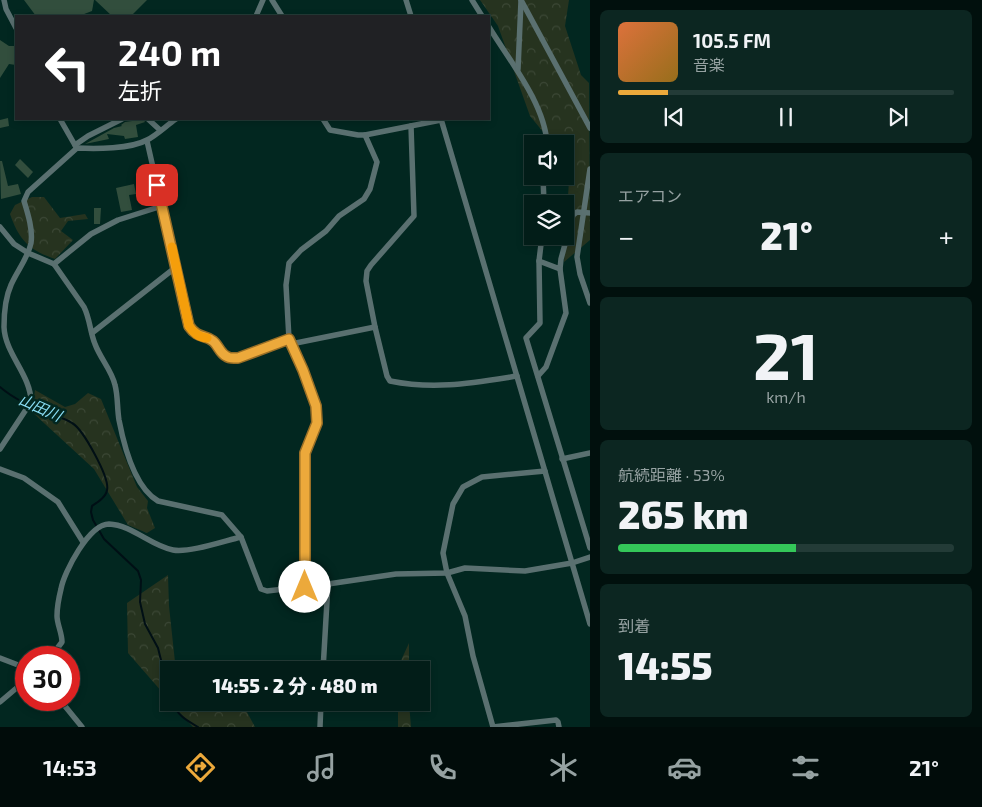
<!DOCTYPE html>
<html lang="ja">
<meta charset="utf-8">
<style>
:root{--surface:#021d18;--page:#0c2621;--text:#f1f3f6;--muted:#96a2a2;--line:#233b37;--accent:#eca93b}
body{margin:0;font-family:"Exo 2","Noto Sans JP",sans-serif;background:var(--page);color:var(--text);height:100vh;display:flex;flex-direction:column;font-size:19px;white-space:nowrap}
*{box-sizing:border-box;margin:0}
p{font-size:16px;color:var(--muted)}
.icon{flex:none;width:28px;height:28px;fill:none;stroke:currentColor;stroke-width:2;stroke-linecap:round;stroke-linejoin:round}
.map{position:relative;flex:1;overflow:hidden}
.side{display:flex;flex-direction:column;gap:10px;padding:10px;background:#01100d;width:392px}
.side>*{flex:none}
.top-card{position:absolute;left:15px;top:15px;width:475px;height:105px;border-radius:0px;box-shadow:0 2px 8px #0003,0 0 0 1px var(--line);background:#202124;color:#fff;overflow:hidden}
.controls{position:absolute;left:524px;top:135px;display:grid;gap:10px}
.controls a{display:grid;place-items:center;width:50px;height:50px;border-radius:0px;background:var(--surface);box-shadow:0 2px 8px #0003,0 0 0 1px var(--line);font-size:25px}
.speed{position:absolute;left:15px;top:646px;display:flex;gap:10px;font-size:25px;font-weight:700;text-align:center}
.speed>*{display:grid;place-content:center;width:65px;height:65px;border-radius:50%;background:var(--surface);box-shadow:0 2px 8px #0003,0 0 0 1px var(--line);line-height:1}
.speed .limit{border:8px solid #d22;background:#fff;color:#111}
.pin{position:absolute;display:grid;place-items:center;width:42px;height:42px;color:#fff;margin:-21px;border-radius:10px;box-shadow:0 2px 8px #0006}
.me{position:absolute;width:55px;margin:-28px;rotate:0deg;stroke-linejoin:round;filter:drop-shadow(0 0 4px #0008)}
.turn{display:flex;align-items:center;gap:18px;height:105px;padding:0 20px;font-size:22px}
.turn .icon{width:65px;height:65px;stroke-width:2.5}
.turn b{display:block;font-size:35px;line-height:42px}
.big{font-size:38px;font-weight:800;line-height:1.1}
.side .card{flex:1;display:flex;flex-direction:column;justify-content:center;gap:8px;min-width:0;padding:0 18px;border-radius:8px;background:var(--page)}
.side .dial{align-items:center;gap:0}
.dial b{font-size:65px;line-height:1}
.song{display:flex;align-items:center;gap:15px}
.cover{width:60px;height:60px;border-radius:8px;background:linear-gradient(135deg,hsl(20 70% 55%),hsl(40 70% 35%))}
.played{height:5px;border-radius:2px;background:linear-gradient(90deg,var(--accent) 15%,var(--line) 15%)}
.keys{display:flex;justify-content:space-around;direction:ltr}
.heat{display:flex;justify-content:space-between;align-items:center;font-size:28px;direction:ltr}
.charge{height:8px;border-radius:4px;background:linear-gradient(90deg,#34c759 53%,var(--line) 0)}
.trip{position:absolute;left:160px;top:661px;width:270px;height:50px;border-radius:0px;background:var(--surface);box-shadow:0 2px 8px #0003,0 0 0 1px var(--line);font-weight:800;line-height:50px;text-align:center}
.menu{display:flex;height:80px;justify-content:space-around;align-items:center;background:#010c0a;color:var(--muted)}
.menu .icon{width:35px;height:35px}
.menu .selected{color:var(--accent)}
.menu b{font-size:22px;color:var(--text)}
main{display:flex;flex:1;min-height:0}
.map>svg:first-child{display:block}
</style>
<main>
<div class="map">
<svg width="590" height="727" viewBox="0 0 590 727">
<defs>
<pattern id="forest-crowns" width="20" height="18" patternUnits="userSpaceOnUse" patternTransform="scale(1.25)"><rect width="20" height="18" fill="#26331f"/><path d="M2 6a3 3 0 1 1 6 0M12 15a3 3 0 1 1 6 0" fill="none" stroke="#3b4735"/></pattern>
</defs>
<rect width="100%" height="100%" fill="#022720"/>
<g fill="url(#forest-crowns)">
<polygon points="480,0 569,0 565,26 581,75 589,83 590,240 564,262 570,164 565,158 565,144 553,144 530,116 498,26"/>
<path d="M 32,197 L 44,197 L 60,218 L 85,214 L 88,219 L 68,221 L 61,231 L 73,240 L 55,259 C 29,250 19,240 10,214 L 15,205 Z"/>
<polygon points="35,390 65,407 75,404 88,393 101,399 137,487 148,501 147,508 155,528 147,533 128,525 94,469 32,412"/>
<polygon points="168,575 169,606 175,662 223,665 226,670 169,670 169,700 128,653 127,603"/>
<polygon points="409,643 409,670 398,670 398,667"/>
<polygon points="171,703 242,703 255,727 193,727"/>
<polygon points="398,703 409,703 411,727 398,727"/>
</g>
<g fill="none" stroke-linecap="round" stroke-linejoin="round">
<g stroke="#000f15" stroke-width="2">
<path d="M 0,387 C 14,399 30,406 47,413 C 55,416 65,418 72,423 C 83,429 110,478 107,490 C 106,497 98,502 92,506 L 91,512 L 93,520 L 104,539 L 138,571 L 141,580 L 140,602 L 145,624 L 158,648 L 169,692"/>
<path d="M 172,702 C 177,715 186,720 198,727"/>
</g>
</g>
<g fill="#324e3d">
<polygon points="24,0 94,0 92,11 79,16 36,16"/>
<polygon points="95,0 147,0 131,16 112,16"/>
<polygon points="0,40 9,46 16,46 16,65 9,64 0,78"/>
<polygon points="8,118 9,126 0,128 0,120"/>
<polygon points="132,119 143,119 145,122 136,125 138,137 125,139 124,136 107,134 109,139 85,144 114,128 122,126 121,125 125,122 132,121"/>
<polygon points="20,159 33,172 28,178 15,165"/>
<polygon points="0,161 2,161 8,186 18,184 21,194 1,199"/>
<polygon points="134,184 136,194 129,195 132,210 121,212 116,188"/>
<polygon points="94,208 101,208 100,224 94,224"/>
</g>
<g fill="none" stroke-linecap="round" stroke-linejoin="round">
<g stroke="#5a7070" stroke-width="5.5">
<polyline points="4,0 6,9 16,28"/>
<polyline points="272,0 282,16"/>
<polyline points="406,0 411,16"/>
<polyline points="472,0 482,16"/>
<polyline points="521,0 590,128"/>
<polyline points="256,16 263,0"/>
<path d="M 489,27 C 509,60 545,104 547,144"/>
<polyline points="518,69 521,1"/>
<polyline points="60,119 76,147"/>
<polyline points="148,119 160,130"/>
<polyline points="441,119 590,624"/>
<path d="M 411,126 L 414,216 L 371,265 L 367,271 L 366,281 L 375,327 L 387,376 L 390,381 C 435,390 472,383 517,376"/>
<polyline points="365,135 441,120"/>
<path d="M 147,141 L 189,326 C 198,339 203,334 213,341 C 218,345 220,353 226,356 C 230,359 233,358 237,358 L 289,339"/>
<polyline points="75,145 88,136 122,119"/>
<polyline points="590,169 577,257 580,274 590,303"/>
<polyline points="543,176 544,204"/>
<path d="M 0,227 L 14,244 L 28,253 L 54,264 L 84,307 C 90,319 90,332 95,344 C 100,358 112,371 115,385 C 118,396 117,408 119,420 C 124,446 134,487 158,501 L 222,515 L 241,537 L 261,589 L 267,591 L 328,584 L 396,574 L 447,573 L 465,568 L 525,571 L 572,563 L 590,557"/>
<polyline points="542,236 539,261 560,269 561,259 573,215 577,212 590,213"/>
<polyline points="539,261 540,323 526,338 590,548"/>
<polyline points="54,264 91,234 118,220 162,206"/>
<polyline points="92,333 176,267"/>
<polyline points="291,344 375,327"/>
<polyline points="538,376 546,367 566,313 560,269"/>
<path d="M 0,449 L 31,402 C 31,375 5,354 4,327 C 4,313 5,298 11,285 C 17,271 28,258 31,243 C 33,230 28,214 24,201 L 28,192 L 77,148 C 95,149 131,149 147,140 C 157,135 167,125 176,119"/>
<polyline points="562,459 590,453"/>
<polyline points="0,469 24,478 58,502 83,542"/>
<polyline points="305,587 305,453 317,423 316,406 303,370 289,339 286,285 289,263 301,250 326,231 339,216 364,199 370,189 377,162 365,135 358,135 330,130 323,119"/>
<polyline points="0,658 26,668"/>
<path d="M 50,658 L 62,642 C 62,633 57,624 57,616 C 57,607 59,597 61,589 C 64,572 89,524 109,524 C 132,525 151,546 173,550 C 189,553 224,541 241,537"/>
<polyline points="323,670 328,584"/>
<polyline points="60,700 82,727"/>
<polyline points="0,702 26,680"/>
<polyline points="320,727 321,702"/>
<polyline points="493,727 473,656 465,616 447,573 443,553 453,504 463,487 482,477 545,471"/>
<polyline points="493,727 556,720 558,722 559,727"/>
</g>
</g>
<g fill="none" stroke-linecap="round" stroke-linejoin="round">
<defs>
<path id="route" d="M 157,185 L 189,326 C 198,339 204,334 213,341 C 218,345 220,353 226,356 C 230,359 233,358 238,358 L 289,339 L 303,370 L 316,406 L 317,423 L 305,453 L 305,587"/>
</defs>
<use href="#route" stroke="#996e26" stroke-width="12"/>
<use href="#route" stroke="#eca93b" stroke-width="9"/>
<path stroke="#f59e0b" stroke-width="9" d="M 172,247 L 189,326 C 194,333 198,337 207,338"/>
</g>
<g text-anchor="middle" stroke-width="5" stroke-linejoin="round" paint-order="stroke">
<g font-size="15" font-style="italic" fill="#89ddf4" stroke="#022720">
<text transform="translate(40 408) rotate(24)" y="5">山田川</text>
</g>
</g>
</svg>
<div class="controls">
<a><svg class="icon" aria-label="sound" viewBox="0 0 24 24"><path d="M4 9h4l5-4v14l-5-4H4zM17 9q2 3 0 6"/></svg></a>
<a><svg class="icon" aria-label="layers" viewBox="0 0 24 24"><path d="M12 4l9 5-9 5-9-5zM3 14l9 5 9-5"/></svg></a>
</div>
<div class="speed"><div class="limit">30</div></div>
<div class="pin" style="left:157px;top:185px;background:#d93025"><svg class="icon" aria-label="arrive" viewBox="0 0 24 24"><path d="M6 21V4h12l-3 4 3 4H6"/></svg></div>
<svg class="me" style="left:305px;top:587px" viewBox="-20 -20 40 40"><circle r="19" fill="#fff"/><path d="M0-13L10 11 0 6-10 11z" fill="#eca93b"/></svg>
<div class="trip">14:55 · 2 分 · 480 m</div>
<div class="top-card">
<div class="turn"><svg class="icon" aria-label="left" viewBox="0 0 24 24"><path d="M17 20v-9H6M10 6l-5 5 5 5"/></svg><div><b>240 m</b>左折</div></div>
</div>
</div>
<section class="side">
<div class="card">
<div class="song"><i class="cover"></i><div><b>105.5 FM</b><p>音楽</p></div></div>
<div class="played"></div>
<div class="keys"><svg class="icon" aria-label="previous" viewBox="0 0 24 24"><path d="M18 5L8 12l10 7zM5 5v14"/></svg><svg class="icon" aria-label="pause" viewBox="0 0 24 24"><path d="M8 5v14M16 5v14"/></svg><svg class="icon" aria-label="next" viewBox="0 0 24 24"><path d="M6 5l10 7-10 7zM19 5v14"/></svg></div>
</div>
<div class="card"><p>エアコン</p>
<div class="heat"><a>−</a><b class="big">21°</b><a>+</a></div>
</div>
<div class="card dial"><b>21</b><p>km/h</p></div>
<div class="card"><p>航続距離 · 53%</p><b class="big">265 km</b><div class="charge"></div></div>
<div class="card"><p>到着</p><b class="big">14:55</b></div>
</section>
</main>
<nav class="menu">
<b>14:53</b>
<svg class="icon selected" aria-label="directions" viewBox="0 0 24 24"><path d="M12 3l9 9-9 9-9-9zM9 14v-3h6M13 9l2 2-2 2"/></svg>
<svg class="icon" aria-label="music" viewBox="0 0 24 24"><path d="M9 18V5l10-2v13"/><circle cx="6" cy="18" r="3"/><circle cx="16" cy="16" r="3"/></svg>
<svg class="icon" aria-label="phone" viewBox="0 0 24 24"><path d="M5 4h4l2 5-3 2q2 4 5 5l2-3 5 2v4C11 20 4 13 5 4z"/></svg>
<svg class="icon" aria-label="climate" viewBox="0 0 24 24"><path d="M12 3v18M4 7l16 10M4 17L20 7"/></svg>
<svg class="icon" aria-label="car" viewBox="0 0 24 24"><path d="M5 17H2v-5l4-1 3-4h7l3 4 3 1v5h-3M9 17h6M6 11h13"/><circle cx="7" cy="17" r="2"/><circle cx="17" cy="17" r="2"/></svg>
<svg class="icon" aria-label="filters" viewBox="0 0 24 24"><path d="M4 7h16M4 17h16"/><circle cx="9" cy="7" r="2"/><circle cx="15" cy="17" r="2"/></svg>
<b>21°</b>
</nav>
